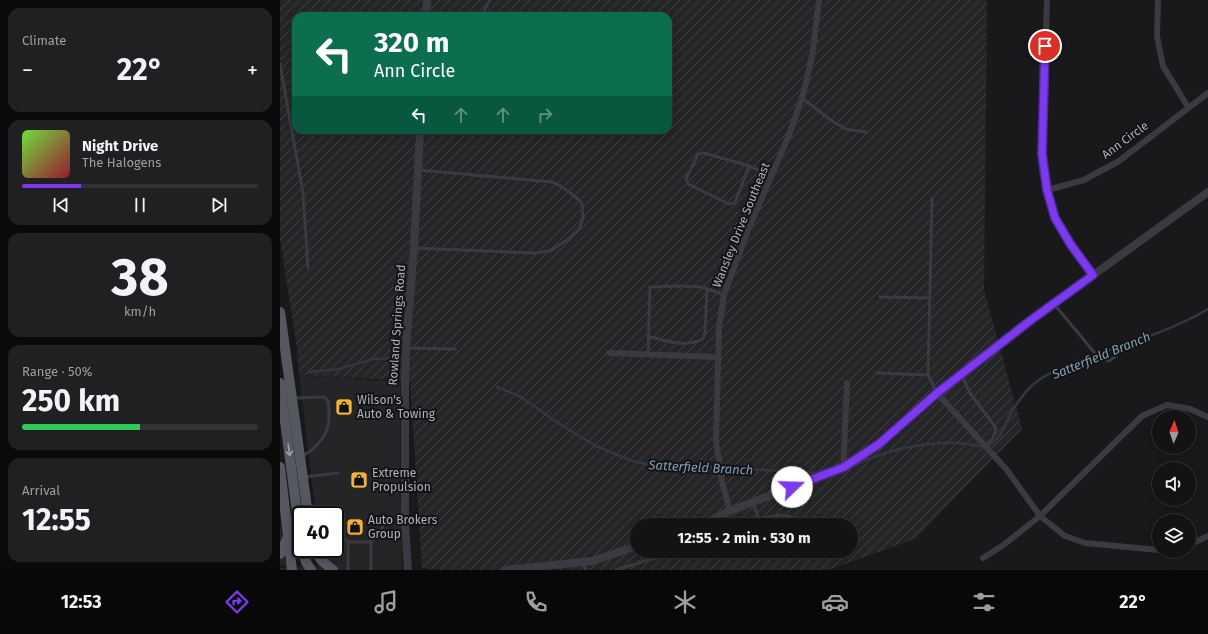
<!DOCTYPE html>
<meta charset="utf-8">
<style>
:root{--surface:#131314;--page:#202022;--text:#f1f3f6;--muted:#9d9ea0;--line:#323234;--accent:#7c3aed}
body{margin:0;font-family:"Fira Sans",sans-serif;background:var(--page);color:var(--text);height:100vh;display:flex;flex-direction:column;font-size:15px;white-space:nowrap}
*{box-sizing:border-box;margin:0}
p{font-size:13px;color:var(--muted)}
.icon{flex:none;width:22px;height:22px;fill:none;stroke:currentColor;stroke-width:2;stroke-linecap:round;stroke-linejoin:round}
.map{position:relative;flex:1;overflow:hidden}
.side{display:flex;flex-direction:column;gap:8px;padding:8px;background:#0a0a0b;width:280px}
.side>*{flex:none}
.top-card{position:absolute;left:12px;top:12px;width:380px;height:122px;border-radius:12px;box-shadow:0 2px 10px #0003,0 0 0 1px var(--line);background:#0b6e4f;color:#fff;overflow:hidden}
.needle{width:26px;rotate:2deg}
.fabs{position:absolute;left:872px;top:410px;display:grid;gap:8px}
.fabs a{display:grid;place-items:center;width:44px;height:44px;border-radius:50%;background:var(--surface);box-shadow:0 2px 10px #0003,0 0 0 1px var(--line);font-size:20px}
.speed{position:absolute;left:12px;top:506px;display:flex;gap:8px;font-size:20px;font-weight:700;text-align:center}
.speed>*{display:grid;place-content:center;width:52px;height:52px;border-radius:50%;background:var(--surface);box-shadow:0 2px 10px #0003,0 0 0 1px var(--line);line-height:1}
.speed .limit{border:2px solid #111;border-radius:6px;background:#fff;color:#111}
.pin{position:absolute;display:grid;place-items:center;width:34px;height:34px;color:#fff;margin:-17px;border:2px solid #fff;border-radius:50%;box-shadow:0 1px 4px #0007}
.me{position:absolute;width:44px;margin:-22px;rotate:69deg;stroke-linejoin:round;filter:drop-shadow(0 0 3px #0008)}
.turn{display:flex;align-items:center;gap:14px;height:84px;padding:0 16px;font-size:18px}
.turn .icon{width:52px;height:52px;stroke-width:2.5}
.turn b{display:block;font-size:28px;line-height:34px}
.lanes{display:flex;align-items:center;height:38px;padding:0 16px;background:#0003;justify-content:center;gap:20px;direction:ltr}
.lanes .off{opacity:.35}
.big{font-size:30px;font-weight:700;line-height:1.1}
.side .card{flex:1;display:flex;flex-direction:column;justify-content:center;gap:6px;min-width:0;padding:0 14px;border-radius:12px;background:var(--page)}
.side .dial{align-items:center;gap:0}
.dial b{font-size:52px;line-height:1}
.song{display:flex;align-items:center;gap:12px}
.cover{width:48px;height:48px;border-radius:6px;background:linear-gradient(135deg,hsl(100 70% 55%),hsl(350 70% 35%))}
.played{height:4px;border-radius:2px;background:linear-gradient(90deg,var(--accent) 25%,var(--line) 25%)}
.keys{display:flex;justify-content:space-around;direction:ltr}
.heat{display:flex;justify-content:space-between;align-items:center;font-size:22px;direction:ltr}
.charge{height:6px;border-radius:3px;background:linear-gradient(90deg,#34c759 50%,var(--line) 0)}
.trip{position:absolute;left:350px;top:518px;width:228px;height:40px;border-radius:20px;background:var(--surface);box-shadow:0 2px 10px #0003,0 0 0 1px var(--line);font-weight:700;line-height:40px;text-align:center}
.dock{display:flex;height:64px;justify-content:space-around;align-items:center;background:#080808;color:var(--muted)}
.dock .icon{width:28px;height:28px}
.dock .selected{color:var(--accent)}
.dock b{font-size:18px;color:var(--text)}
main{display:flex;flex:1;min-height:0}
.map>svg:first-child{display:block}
</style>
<main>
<section class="side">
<div class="card"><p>Climate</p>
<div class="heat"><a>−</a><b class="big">22°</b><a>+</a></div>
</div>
<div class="card">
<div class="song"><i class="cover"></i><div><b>Night Drive</b><p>The Halogens</p></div></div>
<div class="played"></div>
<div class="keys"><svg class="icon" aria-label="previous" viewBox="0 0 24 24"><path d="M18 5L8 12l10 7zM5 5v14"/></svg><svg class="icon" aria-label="pause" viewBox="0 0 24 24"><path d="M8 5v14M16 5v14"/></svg><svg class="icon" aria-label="next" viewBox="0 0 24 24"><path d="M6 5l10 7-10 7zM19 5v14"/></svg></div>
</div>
<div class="card dial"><b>38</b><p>km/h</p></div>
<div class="card"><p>Range · 50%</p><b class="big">250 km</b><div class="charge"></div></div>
<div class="card"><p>Arrival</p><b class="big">12:55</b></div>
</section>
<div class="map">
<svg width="928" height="570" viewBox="0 0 928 570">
<defs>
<pattern id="industrial-furrows" width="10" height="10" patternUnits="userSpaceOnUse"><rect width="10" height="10" fill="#252528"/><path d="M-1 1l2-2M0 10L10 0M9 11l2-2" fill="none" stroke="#424245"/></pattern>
</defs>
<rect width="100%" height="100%" fill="#19191b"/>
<g fill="#252528">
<polygon points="19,375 120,382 120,477 122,570 0,570 0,568 42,565 40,549 55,549 55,515 36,515"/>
<polygon points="0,520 6,565 0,565"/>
</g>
<path fill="url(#industrial-furrows)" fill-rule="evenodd" d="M 0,0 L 707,0 L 704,290 L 742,429 L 635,539 L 548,570 L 160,570 L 142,568 L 130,381 L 19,375 L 17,348 L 0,240 ZM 16,16 L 388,16 L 388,130 L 16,130 ZM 357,525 L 571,525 L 571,551 L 357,551 Z"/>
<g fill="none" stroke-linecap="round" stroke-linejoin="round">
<g stroke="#2f3840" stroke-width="2.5">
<polyline points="29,372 59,369 93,359 116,358"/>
<polyline points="217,387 241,397 278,423 316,446 355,462 380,466 423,467 542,473"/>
<path d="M 566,470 C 574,467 580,462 588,459 C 613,449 638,444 665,443 C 671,442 679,443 686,444 C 693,444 702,449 709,445 C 721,440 725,424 731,413 C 736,404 747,389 755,383 C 770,371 790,365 807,358 C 848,343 891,331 928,309"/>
</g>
<g stroke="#3a3b40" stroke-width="3">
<polyline points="201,16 210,0"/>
<polyline points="0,64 23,193 28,268"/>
<polyline points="522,98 552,121 566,129 586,132"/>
<polyline points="469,166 455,203 449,204 408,184 406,179 418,154 424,153 469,166 492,175"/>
<polyline points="652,198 648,375 657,393"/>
<path d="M 134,248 L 255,253 L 270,251 L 290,238 L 299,229 L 303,218 L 302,203 C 293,194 284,187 272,182 L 139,170"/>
<polyline points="600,297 650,298"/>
<polyline points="774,304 819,358 829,361 838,354"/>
<path d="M 368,336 C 385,341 406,348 423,339 L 425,332 L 427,289"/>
<polyline points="126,348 175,349"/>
<polyline points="368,355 370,287 396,286 422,287 444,295"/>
<polyline points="597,373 648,375"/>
<polyline points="682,376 690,393 716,428 713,438 705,446"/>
<path d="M 14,398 L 44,397 L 48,401 C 49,409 50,418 48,426 C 46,437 32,452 22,456"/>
<polyline points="24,477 58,473"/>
<polyline points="473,503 479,519 475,525"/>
<polyline points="29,511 55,508 64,517 64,537 68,542"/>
<path d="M 479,519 C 499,515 507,511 524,525"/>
<polyline points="91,542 103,527"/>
<polyline points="303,563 306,570"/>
<polyline points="68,570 68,542 91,542 91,570"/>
<polyline points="336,570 397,551"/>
</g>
<g stroke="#3a3b40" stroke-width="6">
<polyline points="767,0 762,154 767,190 775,218 791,245 813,275"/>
<polyline points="878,0 877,36 883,66 908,107"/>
<polyline points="767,190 804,180 839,161 928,93"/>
<polyline points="329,353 438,357"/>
<polyline points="657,393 727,470 760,516 722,546 703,558"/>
<polyline points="564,467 564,451 567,383"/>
<polyline points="450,511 442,482 436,441 439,328 444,295 469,228 509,135 522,98 526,83 533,51 539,0"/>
<polyline points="909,545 928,536"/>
<polyline points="879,550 805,543 785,536 760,516 862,416 887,405 910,409 928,417"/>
<polyline points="885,551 889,551"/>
</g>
<g stroke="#3a3b40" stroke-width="8">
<polyline points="146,16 147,0"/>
<polyline points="421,525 450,511 564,467 599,444 657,393 751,320 928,192"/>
<polyline points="128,570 125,524 125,385 126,348 134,248 140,130"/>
<polyline points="225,570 312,561 357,546"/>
</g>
<g stroke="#56585f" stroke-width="10">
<polyline points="0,312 28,515"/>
<polyline points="0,383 21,543"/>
<polyline points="0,467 12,570"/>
<polyline points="22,549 26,562 31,570"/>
<polyline points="33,549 42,561 53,570"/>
<polyline points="0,554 8,537"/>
</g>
</g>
<defs><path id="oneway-shaft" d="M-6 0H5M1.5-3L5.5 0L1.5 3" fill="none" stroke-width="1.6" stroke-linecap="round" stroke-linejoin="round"/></defs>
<use stroke="#9b9fa9" href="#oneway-shaft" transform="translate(9 450) rotate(82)"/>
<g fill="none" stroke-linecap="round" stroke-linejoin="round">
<defs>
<polyline id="route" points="512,487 564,467 599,444 657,393 751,320 813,275 791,245 775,218 767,190 762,154 765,46"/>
</defs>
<use href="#route" stroke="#51269a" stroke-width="10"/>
<use href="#route" stroke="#7c3aed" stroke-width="7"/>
</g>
<defs>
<symbol id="shop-square" viewBox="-11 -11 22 22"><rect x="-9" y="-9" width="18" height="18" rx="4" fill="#f2b23a" stroke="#141416"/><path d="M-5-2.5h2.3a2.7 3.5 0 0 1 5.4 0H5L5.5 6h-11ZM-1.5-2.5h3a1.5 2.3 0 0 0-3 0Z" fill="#111"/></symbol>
</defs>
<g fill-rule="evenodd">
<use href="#shop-square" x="54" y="397" width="20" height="20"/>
<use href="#shop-square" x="69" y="470" width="20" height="20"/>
<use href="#shop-square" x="65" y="517" width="20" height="20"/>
</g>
<g text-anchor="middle" stroke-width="4" stroke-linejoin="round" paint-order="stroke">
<g font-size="12" fill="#acb1bb" stroke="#141416">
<text transform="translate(845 140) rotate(-36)" y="4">Ann Circle</text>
<text transform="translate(461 225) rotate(-68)" y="4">Wansley Drive Southeast</text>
<text transform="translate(117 325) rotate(-86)" y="4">Rowland Springs Road</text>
</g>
<g font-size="12" fill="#acb1bb" stroke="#141416" text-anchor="start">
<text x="77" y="404">Wilson's<tspan x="77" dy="14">Auto &amp; Towing</tspan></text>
<text x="92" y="477">Extreme<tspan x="92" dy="14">Propulsion</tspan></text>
<text x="88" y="524">Auto Brokers<tspan x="88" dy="14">Group</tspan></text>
</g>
<g font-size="13" font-style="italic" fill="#839fb5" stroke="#141416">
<text transform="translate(821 355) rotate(-22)" y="5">Satterfield Branch</text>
<text transform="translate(421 467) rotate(3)" y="5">Satterfield Branch</text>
</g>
</g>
</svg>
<div class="fabs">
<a><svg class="needle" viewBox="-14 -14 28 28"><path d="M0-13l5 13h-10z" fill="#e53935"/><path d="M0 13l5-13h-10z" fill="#9d9ea0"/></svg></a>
<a><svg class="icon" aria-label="sound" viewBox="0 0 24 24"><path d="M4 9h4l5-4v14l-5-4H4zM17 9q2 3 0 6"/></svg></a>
<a><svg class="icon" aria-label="layers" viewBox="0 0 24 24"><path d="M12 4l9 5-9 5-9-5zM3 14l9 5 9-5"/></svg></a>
</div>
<div class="speed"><div class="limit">40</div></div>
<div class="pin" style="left:765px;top:46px;background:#d93025"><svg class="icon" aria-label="arrive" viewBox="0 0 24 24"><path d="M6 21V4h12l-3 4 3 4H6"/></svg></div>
<svg class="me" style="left:512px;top:487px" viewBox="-20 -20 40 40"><circle r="19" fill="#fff"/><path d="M0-13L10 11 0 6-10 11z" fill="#7c3aed"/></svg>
<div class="trip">12:55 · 2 min · 530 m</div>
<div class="top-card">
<div class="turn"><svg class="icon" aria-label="left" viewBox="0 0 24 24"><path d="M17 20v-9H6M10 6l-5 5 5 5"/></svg><div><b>320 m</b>Ann Circle</div></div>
<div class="lanes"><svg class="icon" aria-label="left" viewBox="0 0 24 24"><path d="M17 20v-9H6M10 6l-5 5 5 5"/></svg><svg class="icon off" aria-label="ahead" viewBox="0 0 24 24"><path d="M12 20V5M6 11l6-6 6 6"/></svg><svg class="icon off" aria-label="ahead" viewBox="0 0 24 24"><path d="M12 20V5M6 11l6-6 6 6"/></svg><svg class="icon off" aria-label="right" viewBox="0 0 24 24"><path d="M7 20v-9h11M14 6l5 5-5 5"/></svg></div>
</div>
</div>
</main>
<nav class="dock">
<b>12:53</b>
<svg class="icon selected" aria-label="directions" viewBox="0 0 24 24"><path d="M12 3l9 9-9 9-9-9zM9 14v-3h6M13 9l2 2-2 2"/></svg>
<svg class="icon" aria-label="music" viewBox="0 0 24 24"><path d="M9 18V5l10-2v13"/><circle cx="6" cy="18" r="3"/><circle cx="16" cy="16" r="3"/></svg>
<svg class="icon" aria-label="phone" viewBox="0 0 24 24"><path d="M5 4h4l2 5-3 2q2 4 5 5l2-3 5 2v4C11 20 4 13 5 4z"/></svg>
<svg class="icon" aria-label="climate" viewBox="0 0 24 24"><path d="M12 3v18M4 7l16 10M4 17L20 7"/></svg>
<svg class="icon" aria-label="car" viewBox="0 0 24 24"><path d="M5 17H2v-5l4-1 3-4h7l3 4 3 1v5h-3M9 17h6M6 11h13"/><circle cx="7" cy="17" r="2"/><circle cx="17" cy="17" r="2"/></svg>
<svg class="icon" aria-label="filters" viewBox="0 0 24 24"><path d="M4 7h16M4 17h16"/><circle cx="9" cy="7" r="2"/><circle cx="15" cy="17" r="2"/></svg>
<b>22°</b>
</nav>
